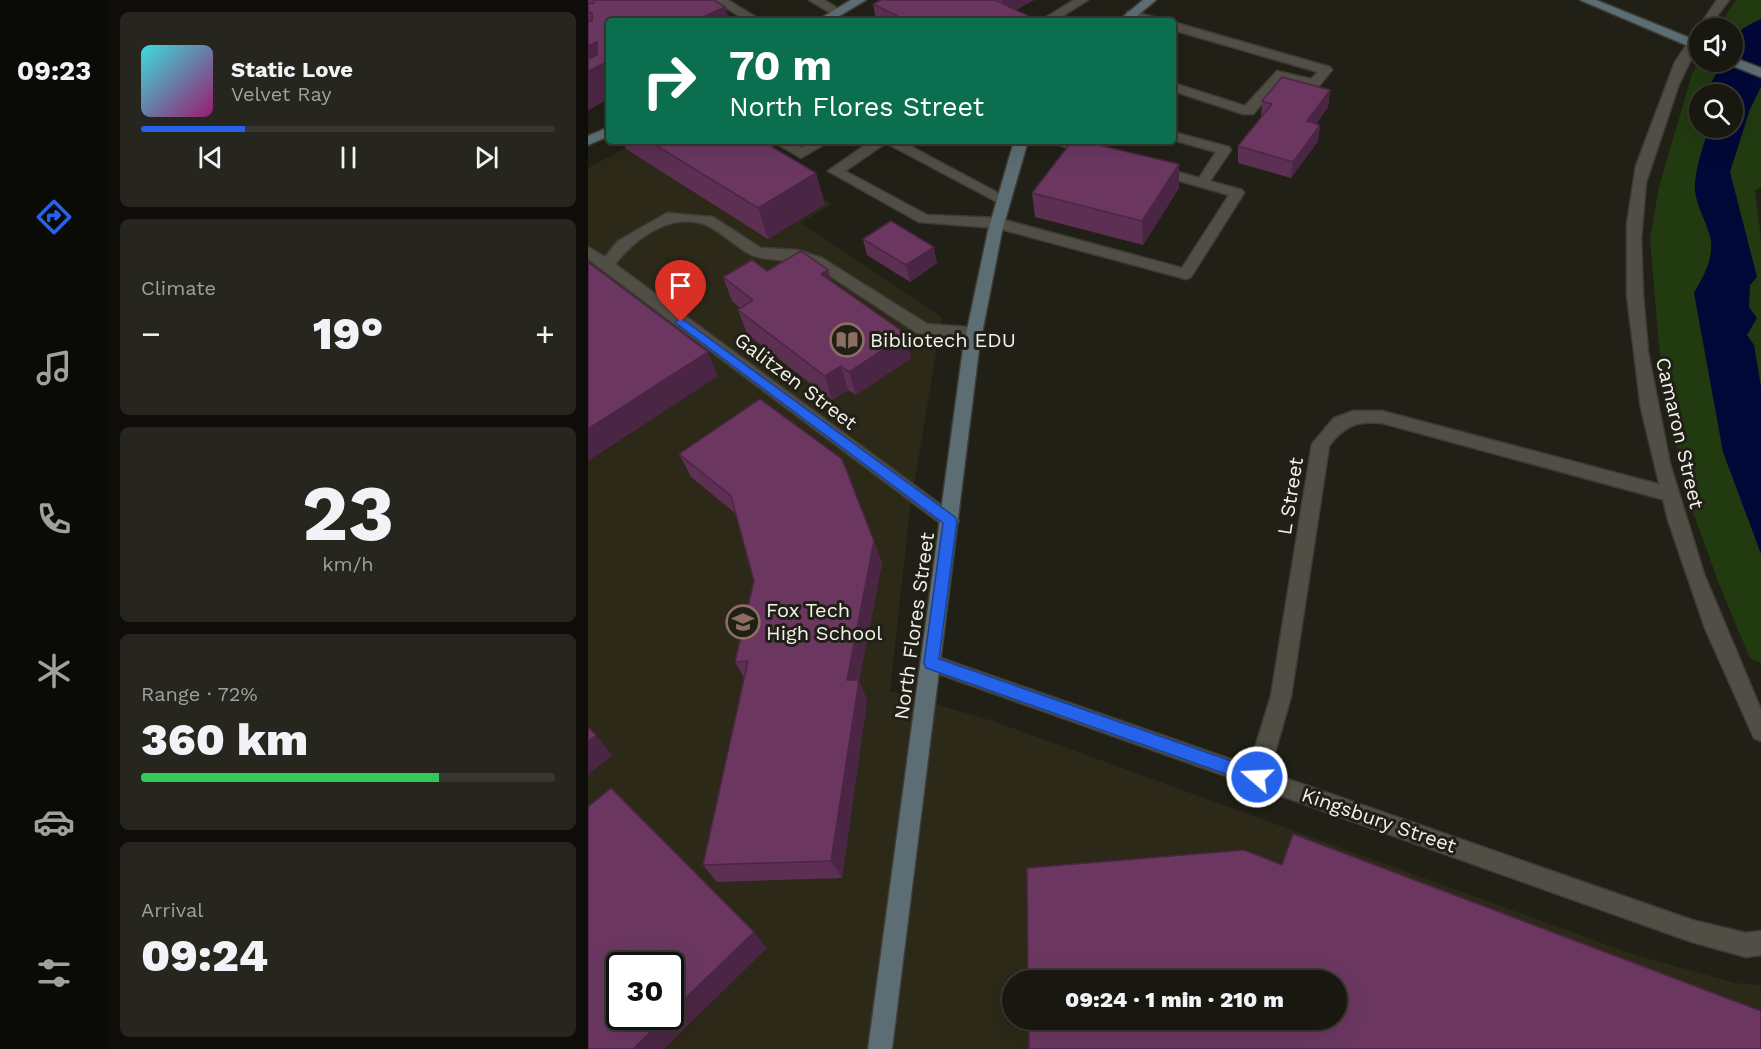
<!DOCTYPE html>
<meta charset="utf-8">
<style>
:root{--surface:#191810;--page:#26251e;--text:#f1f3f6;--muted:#9fa09f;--line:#373730;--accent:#2563eb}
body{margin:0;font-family:"Work Sans",sans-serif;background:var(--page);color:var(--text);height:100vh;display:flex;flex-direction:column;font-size:22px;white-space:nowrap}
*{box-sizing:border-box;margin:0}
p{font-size:20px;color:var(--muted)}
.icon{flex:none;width:33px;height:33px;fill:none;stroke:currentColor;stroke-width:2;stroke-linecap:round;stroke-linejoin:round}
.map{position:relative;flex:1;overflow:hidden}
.panel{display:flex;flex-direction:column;gap:12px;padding:12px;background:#0e0d09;width:480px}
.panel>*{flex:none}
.top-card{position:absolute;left:18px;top:18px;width:570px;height:126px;border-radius:6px;box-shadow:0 6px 24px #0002,0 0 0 2px var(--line);background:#0b6e4f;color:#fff;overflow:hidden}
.buttons{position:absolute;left:1101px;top:18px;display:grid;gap:12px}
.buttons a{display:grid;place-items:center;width:54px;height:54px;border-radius:50%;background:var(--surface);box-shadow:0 6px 24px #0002,0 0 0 2px var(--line);font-size:30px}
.speed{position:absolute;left:18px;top:952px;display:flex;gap:12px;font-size:30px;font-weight:700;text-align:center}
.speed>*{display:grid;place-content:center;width:78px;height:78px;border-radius:50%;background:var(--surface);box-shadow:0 6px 24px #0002,0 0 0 2px var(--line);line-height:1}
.speed .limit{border:3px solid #111;border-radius:9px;background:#fff;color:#111}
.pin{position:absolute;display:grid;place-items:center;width:51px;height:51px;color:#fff;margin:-62px -26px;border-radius:50% 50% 50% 0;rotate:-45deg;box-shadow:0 0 6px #0007}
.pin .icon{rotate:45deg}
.me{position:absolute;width:66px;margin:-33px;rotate:289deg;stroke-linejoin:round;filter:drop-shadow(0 0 4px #0008)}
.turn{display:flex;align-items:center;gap:21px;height:126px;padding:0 24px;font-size:27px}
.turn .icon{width:78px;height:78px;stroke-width:2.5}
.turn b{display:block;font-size:42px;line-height:51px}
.big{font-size:45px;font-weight:800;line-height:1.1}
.panel .card{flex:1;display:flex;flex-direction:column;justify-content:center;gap:9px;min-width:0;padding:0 21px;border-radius:9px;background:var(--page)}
.panel .dial{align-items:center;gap:0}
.dial b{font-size:78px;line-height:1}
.song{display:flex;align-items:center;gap:18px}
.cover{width:72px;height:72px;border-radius:9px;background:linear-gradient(135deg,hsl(180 70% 55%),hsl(320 70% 35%))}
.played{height:6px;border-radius:3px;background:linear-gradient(90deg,var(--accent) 25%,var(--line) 25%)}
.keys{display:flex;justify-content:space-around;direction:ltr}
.heat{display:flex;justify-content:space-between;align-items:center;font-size:33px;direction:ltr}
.charge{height:9px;border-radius:4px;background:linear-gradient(90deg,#34c759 72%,var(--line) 0)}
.trip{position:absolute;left:414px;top:970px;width:345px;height:60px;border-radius:30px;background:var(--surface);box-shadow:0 6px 24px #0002,0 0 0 2px var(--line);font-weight:800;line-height:60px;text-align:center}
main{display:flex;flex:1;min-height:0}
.tabs{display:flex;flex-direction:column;width:108px;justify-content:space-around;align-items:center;background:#0a0a06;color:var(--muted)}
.tabs .icon{width:42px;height:42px}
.tabs .on{color:var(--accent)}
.tabs b{font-size:27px;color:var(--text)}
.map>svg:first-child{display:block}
</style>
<main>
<nav class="tabs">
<b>09:23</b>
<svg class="icon on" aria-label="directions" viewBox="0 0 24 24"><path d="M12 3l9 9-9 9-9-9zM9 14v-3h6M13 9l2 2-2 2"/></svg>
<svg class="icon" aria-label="music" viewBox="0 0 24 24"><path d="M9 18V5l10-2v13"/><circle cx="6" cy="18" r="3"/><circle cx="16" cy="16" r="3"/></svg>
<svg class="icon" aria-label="phone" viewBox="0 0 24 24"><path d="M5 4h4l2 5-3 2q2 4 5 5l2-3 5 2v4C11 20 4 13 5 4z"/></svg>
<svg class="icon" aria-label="climate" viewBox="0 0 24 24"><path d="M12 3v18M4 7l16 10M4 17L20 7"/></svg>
<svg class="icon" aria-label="car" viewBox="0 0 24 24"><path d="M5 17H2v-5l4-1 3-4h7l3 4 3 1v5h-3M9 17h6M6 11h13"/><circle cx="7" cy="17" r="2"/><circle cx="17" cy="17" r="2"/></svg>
<svg class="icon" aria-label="filters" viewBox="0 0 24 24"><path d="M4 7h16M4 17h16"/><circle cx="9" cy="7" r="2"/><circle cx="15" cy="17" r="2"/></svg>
</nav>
<section class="panel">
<div class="card">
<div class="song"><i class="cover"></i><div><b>Static Love</b><p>Velvet Ray</p></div></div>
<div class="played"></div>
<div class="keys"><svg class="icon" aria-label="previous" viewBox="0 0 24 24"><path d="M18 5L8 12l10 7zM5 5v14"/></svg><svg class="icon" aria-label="pause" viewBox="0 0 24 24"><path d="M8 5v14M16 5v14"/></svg><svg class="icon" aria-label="next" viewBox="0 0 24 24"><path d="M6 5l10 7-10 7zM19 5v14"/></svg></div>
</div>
<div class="card"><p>Climate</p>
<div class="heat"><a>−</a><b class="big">19°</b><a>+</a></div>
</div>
<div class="card dial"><b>23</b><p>km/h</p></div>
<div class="card"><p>Range · 72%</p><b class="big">360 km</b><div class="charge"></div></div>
<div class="card"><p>Arrival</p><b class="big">09:24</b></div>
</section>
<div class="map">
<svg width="1173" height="1049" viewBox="0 0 1173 1049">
<rect width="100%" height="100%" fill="#212016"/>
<path fill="#2c2919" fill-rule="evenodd" d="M 50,141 L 140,141 L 244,204 L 213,223 L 354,317 L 322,509 L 302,691 L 405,721 L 1044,954 L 1147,983 L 1173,985 L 1173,1049 L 0,1049 L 0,168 ZM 32,966 L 82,966 L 82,1017 L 32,1017 ZM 424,981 L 748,981 L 748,1020 L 424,1020 Z"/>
<path fill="#213a0f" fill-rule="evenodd" d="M 1148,0 L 1173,0 L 1173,187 L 1167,190 L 1173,239 L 1173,663 L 1162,658 L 1158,649 L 1130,581 L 1096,487 L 1072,357 L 1062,239 L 1071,187 L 1104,74 L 1111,60 L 1144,62 L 1144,28 L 1129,28 ZM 1112,94 L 1144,94 L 1144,128 L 1112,128 Z"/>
<path fill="#000838" d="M 1173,19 L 1173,87 L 1162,109 L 1142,172 L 1169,277 L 1162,285 L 1161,307 L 1169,318 L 1159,335 L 1166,345 L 1173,387 L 1173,554 L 1135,452 L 1106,293 C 1116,276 1127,256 1122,236 C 1118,221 1109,207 1107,191 C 1106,171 1115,147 1121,128 L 1144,128 L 1144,94 L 1127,94 L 1123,83 L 1135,62 L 1144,62 C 1145,34 1149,30 1173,19 Z"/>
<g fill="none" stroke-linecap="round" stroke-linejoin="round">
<defs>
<g id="lane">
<polygon points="221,0 236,0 256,12 246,15"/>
<polygon points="486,0 500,0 467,21 452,21"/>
<polygon points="543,11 569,18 571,21 539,18 539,12"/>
<polygon points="585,22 742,67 744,70 730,87 726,88 696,79 665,114 655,114 585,91 585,83 657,106 689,71 723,79 730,72 585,30"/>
<polygon points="585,132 641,147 643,150 622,181 654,190 656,193 603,277 598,279 409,228 331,222 240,171 283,141 313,141 423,200 421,203 411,203 298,143 257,171 339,215 409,218 594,268 641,195 564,173 564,167 569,166 611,178 628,152 585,140"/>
<polygon points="184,141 201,141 213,148 225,141 242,141 213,158"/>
<polygon points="460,141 482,141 509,151 502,155"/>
<path d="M 79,213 L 125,217 L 173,248 L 210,250 L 234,258 L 339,324 L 392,328 L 394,332 L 386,337 L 357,337 L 329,333 L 224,264 C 206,259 180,262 164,255 C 148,248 135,232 118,225 C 83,211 47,239 27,264 L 368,516 L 371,521 L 368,526 L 356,526 L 0,259 L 0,247 L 17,257 L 30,241 Z"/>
<path d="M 765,411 L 794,411 L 1081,487 L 1087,489 L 1090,494 L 1087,499 L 1081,501 L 794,423 C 769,421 757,425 741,446 L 703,696 L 680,777 L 676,784 L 669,787 L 662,784 L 658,777 L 683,696 L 724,444 L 746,418 Z"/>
</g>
<g id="street">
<polygon points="126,0 140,0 174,21 159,21"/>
<polygon points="1129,0 1141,0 1120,28 1112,28 1112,41 1091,84 1058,182 1053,239 1055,295 1060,352 1082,464 1116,574 1173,710 1173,741 1166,738 1117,628 1080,520 1053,408 1039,295 1039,224 1048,166 1087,62"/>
<polygon points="344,655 1104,920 1158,933 1173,931 1173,955 1158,957 1104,942 337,669 334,663 337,657"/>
</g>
<g id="secondary">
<polygon points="263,0 278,0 243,21 228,21"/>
<polygon points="555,0 568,0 543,21 530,21"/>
<polygon points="992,0 1008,0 1112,42 1112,51"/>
<polygon points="1144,57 1173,68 1173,77 1140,64 1138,62 1144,62"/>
<polygon points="21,127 21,136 0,145 0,136"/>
<polygon points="426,141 440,141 414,231 391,349 304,1049 280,1049 375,349 400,231"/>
</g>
</defs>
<use href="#lane" stroke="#3e3c36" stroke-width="3"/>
<use href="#street" stroke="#3e3c36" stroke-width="3"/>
<use href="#secondary" stroke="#3e3c36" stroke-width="3"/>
<use href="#lane" fill="#514f45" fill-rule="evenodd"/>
<use href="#street" fill="#514f45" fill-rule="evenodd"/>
<use href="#secondary" fill="#5c6d74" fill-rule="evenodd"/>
</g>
<g fill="#5c2f53">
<polygon points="0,0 126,0 0,110"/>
<polygon points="293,0 446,0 428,10 451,21 288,21 285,4"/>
<polygon points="742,90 740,107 728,124 732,125 730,141 703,178 650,163 650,146 673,117 674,101"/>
<polygon points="35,141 174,141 237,204 180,239 38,149"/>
<polygon points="591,188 555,245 447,217 444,193"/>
<polygon points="275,239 349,263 322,282 279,255"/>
<polygon points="240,270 243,281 323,358 268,395 260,390 244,400 159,334 150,310 152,308 144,301 135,277 179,271"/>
<polygon points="91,454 286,541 294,563 271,681 279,700 254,878 129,882 115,865 156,678 147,662 166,581 148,514 103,477"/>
</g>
<g fill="#4b2644">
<polygon points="414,0 446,0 416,16"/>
<polygon points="137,7 142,21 106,21"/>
<polygon points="0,15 12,43 21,61 21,99 0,110"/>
<polygon points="742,90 740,107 717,138 719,121"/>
<polygon points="732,125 730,141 703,178 705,162"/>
<polygon points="591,164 591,188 555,245 554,221"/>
<polygon points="228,173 237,204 180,239 170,208"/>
<polygon points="346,247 349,263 322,282 318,265"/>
<polygon points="240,270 247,294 233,274"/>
<polygon points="318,334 323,358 268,395 261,372"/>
<polygon points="120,352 130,376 0,461 0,429"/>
<polygon points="253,366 260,390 244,400 237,376"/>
<polygon points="286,541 294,563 271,681 279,700 254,878 243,861 259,680"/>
<polygon points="8,735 24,755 0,775 0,742"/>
<polygon points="166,932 179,948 76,1049 45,1049 78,1017 82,1017 82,1013"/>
</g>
<g fill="#6b3761" stroke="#4b2644" stroke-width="1.5">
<polygon points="6,0 126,0 137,7 106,21 21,21 21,61 0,71 0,59 9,55 9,42 0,46 0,22 4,21 4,13 0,12 0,4 6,3"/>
<polygon points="293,0 407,0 451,21 319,21 285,4"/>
<polygon points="694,77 742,90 719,121 732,125 705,162 650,146 684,104 674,101"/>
<polygon points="61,141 174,141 228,173 170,208"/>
<polygon points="484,141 493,141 591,164 554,221 444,193"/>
<polygon points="303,221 346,247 318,265 275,239"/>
<polygon points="213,251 240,270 233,274 318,334 261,372 253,366 237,376 150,310 165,300 135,277 164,260 179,271"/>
<polygon points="0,262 120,352 0,429"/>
<polygon points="172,399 254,459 286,541 259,680 271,680 243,861 115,865 160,661 147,662 166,581 143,496 91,454"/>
<polygon points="0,727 8,735 0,742"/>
<polygon points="23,788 166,932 82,1013 82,966 32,966 32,1017 78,1017 45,1049 0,1049 0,807"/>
<polygon points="705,834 1173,1011 1173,1049 441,1049 441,1020 748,1020 748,981 440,981 439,868 656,850 694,865"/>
</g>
<polygon fill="#2563eb" stroke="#184099" stroke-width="1.5" points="93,318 367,517 369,521 351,659 669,770 675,772 677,777 675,783 669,785 338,668 336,663 355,523 89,324 87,322"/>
<defs>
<symbol id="library-ring" viewBox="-11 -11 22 22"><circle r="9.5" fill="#212016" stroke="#8d6e63" stroke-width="1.5"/><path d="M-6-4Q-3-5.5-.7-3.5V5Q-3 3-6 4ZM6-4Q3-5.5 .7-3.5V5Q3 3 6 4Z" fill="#8d6e63"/></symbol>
<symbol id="school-ring" viewBox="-11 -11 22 22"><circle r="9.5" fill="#212016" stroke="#8d6e63" stroke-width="1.5"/><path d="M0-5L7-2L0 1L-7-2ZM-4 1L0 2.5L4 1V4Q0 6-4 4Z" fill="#8d6e63"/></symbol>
</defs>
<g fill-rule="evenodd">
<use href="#library-ring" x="240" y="321" width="38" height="38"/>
<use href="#school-ring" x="136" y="603" width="38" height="38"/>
</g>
<g text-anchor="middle" stroke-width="6" stroke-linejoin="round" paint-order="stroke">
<g font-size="20" fill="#f3f2ec" stroke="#212016" text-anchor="start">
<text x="282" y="347">Bibliotech EDU</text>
<text x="178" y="617">Fox Tech<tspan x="178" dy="23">High School</tspan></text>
</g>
<g font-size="20" fill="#f3f2ec" stroke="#212016">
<text transform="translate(208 381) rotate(37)" y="7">Galitzen Street</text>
<text transform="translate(1092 433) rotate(77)" y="7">Camaron Street</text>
<text transform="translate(702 496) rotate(-81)" y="7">L Street</text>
<text transform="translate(326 626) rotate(-82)" y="7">North Flores Street</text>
<text transform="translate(791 820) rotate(19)" y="7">Kingsbury Street</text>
</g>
</g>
</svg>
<div class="buttons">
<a><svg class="icon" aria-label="sound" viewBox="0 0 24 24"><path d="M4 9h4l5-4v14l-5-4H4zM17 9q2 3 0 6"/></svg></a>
<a><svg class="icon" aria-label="search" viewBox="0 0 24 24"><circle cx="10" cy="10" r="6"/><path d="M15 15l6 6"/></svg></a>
</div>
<div class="speed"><div class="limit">30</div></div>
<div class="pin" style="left:93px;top:322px;background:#d93025"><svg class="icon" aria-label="arrive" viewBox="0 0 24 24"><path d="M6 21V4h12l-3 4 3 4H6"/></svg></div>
<svg class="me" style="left:669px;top:777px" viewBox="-20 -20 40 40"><circle r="17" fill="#2563eb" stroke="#fff" stroke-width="3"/><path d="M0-11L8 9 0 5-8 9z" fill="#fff"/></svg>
<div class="trip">09:24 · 1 min · 210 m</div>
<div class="top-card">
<div class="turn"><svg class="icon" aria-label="right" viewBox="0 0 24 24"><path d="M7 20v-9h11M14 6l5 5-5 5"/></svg><div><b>70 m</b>North Flores Street</div></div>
</div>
</div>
</main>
